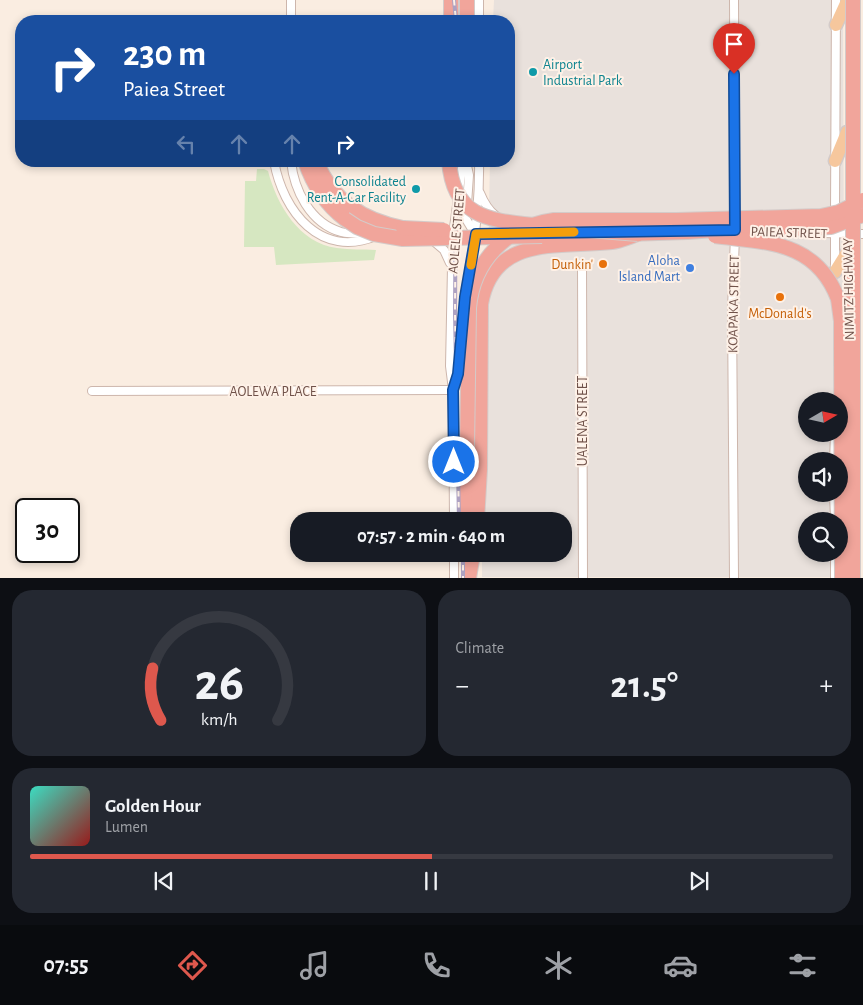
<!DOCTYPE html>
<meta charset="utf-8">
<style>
:root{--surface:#171b24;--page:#242831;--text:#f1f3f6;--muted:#9ea1a6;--line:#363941;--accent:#de584d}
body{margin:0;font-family:"Alegreya Sans",sans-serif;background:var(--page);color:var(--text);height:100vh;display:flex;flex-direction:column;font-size:19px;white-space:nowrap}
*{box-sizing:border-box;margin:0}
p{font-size:16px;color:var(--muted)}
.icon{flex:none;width:28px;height:28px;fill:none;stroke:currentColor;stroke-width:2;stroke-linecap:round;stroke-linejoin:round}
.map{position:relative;height:578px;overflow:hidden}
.details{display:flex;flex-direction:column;gap:12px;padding:12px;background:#0d0f14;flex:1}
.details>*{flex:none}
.top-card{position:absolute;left:15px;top:15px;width:500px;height:152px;border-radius:20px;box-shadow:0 2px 8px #0003;background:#1a4fa0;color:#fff;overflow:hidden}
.needle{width:32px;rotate:81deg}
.fabs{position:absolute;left:798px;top:392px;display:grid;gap:10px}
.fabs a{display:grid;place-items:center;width:50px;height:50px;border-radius:50%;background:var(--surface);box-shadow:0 2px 8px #0003;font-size:25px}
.speed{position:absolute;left:15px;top:498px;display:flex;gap:10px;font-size:25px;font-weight:700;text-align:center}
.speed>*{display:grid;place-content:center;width:65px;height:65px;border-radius:50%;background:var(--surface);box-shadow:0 2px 8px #0003;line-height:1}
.speed .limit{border:2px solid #111;border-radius:8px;background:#fff;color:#111}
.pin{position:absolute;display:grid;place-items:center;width:42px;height:42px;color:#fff;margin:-51px -21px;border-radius:50% 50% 50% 0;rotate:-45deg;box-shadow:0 0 5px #0007}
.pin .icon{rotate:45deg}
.me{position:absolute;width:55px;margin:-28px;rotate:0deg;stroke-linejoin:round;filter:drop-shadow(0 0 4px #0008)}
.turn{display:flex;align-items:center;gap:18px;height:105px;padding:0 25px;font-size:22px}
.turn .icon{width:65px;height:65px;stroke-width:2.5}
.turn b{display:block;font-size:35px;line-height:42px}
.lanes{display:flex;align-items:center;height:48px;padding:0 25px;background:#0003;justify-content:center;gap:25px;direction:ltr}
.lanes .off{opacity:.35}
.big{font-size:38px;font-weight:700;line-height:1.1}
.details .card{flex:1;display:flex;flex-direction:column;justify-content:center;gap:8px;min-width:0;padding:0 18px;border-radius:20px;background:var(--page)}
.details .dial{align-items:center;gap:0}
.dial svg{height:130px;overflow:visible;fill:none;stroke:var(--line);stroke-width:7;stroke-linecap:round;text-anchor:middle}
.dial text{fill:var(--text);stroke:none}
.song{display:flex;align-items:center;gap:15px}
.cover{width:60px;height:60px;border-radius:8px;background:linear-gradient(135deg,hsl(170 70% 55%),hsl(0 70% 35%))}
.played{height:5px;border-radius:2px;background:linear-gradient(90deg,var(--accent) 50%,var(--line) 50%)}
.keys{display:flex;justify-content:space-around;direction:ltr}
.heat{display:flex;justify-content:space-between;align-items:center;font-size:28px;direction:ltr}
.details .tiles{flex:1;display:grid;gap:12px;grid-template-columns:1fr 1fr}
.card:last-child{grid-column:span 2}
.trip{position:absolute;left:290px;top:512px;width:282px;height:50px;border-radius:20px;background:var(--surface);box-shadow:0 2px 8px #0003;font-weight:700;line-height:50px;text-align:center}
.tab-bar{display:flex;height:80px;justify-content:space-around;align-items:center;background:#090b0e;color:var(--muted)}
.tab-bar .icon{width:35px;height:35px}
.tab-bar .active{color:var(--accent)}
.tab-bar b{font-size:22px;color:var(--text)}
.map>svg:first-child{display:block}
</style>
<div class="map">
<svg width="863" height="578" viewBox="0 0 863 578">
<rect width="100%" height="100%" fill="#faede1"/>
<path fill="#e9e1dc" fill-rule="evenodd" d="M 494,0 L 843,0 L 844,309 L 841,577 L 482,577 L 482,554 L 564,554 L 564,521 L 483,521 L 490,161 L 509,161 L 509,21 L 493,21 ZM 806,401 L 839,401 L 839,434 L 806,434 ZM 806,461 L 839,461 L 839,494 L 806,494 ZM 806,521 L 839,521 L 839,554 L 806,554 Z"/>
<path fill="#d6e7c1" d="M 257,169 L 264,169 L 268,171 C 277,205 299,243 337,248 C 350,250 363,249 376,250 L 374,260 L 276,265 L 274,247 L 244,247 L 245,181 L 256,181 Z"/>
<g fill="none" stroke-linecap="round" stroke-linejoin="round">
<defs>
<g id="street">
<polyline points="291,0 291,21"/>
<polyline points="734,0 735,221"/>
<polyline points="479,21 479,0"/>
<path d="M 274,161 C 283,212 321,259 376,236"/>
<path d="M 291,161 C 294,190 310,223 341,232 C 348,234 356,234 364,234"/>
<polyline points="466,161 469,175 466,219 475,234"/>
<path d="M 480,193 C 484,203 488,210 496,216"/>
<polyline points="835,214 836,0"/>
<polyline points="835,231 835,269"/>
<polyline points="823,233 863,234"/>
<polyline points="431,239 444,250 450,263"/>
<polyline points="582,265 583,578"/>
<path d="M 466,291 C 474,248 480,205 479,161"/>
<polyline points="454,386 458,373 463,318"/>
<polyline points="92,391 453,390"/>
<polyline points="834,461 835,434"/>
<polyline points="834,494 835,519"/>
<polyline points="454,521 453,390 450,366 452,267 453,235 463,161"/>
<polyline points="454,578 454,554"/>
<polyline points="734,578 732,308 735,237"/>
<polyline points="835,578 835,554"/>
</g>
<g id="primary">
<polyline points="836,25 847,1"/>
<polyline points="835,161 847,132"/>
<polyline points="835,272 848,251"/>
</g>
<g id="highway">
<polyline points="451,21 451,0"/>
<polyline points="467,21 467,0"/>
<path d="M 305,161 C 313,185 325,204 345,219"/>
<path d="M 316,161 C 333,201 362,220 403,228"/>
<polyline points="628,234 687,232"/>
<polyline points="542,236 582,235"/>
<polyline points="838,299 841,321 841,343"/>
<polyline points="467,521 467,449"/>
<path d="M 477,521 L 480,469 L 481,304 C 493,234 559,248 612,242 C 620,241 629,237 638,234"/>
<polyline points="469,578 473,554"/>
</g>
</defs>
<use href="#street" stroke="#cdb6ac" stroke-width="10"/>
<use href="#primary" stroke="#d4cbc9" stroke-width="15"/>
<use href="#highway" stroke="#d4cbc9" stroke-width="16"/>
<use href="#street" stroke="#fff" stroke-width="8"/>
<use href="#primary" stroke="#f6c79d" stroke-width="12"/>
<use href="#highway" stroke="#f1a59b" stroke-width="14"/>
<defs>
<g id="rail">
<polyline points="454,0 456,21"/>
<polyline points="456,161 455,313 459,521"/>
<polyline points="463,554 463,578"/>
</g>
</defs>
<use href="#rail" stroke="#aea2c2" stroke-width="4"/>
<use href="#rail" stroke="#fef1e7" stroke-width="2" stroke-dasharray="5.5" stroke-linecap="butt"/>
<defs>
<g id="highway-bridge">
<path d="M 449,161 C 453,217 488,220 533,225"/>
<polyline points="345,219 357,227 374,234 403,239 542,236"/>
<polyline points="403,228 444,230"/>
<polyline points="564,228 638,234"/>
<polyline points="687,232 743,228 792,229 831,227 863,215"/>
<path d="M 715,236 C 768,243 816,241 838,299"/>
<polyline points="841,343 842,578"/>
<path d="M 467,449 L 469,308 C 473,261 507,226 554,220 L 677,220 L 821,216 L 839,212 L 863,200"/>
<polyline points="853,578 853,0"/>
</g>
</defs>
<use href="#highway-bridge" stroke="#d4cbc9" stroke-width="16" stroke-linecap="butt"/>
<use href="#highway-bridge" stroke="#f1a59b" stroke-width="14"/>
</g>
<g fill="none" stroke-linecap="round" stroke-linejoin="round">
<defs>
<polyline id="route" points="454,462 453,390 458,374 465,297 476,234 735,230 734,74"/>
</defs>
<use href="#route" stroke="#114b97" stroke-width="12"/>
<use href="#route" stroke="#1a73e8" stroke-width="9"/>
<polyline stroke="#f59e0b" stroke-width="9" points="471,265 476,234 574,232"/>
</g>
<g fill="#0f9aa8" stroke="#fef1e7" stroke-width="2">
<circle cx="533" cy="72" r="5"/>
<circle cx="416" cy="189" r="5"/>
</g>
<g fill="#e8710a" stroke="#fef1e7" stroke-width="2">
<circle cx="603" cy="264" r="5"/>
<circle cx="780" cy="297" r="5"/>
</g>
<circle fill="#3f7fe0" stroke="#fef1e7" stroke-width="2" cx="690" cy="268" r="5"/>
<g text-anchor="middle" stroke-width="4" stroke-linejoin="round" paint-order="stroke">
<g font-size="14" fill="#0d838f" stroke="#fef1e7" text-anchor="start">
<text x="543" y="69">Airport<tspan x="543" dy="16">Industrial Park</tspan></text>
<text x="406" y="186" text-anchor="end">Consolidated<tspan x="406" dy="16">Rent-A-Car Facility</tspan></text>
</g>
<g font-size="14" fill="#70524a" stroke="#fef1e7">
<text transform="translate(456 231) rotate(-85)" y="5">AOLELE STREET</text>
<text transform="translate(789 232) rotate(2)" y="5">PAIEA STREET</text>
<text transform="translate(848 289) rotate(-91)" y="5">NIMITZ HIGHWAY</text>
<text transform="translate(733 304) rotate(-89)" y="5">KOAPAKA STREET</text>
<text x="273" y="396">AOLEWA PLACE</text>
<text transform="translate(582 421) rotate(-90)" y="5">UALENA STREET</text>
</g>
<g font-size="14" fill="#366cbe" stroke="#fef1e7" text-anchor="end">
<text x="680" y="265">Aloha<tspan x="680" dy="16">Island Mart</tspan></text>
</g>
<g font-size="14" fill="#c56008" stroke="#fef1e7" text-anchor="end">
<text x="593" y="269">Dunkin'</text>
<text x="780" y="318" text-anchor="middle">McDonald's</text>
</g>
</g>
</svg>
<div class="fabs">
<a><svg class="needle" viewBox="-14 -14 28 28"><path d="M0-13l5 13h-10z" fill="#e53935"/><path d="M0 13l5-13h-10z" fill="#9ea1a6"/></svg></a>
<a><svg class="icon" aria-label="sound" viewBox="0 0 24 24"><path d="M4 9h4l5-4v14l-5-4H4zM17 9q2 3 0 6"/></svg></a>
<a><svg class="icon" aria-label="search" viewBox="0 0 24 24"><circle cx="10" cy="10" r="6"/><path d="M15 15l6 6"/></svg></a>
</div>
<div class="speed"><div class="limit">30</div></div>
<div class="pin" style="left:734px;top:74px;background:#d93025"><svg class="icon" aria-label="arrive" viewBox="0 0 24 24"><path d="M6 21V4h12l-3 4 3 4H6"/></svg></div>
<svg class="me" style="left:454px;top:462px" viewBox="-20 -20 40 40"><circle r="17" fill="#1a73e8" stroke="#fff" stroke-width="3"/><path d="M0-11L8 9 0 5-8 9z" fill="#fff"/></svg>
<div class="trip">07:57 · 2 min · 640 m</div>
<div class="top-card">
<div class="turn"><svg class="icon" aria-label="right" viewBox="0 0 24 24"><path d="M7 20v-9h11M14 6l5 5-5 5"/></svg><div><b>230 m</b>Paiea Street</div></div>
<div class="lanes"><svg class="icon off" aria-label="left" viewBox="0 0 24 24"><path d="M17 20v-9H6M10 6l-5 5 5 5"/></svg><svg class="icon off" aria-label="ahead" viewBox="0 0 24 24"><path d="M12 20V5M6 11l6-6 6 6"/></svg><svg class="icon off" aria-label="ahead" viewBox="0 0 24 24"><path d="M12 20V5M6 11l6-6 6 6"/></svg><svg class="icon" aria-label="right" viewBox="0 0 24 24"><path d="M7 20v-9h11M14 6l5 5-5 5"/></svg></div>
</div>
</div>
<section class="details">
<div class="tiles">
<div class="card dial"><svg viewBox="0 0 100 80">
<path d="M14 69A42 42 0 1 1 86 69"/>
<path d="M14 69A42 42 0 0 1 9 37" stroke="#de584d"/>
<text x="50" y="56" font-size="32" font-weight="700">26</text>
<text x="50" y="72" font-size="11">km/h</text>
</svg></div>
<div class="card"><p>Climate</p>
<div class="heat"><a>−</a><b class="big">21.5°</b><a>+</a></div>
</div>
<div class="card">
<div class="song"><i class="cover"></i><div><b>Golden Hour</b><p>Lumen</p></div></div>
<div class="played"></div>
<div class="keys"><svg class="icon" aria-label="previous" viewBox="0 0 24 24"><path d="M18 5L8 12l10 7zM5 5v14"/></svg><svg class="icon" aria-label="pause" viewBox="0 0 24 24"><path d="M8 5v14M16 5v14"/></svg><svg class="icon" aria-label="next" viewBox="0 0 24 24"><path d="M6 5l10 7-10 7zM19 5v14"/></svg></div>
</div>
</div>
</section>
<nav class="tab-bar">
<b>07:55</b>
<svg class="icon active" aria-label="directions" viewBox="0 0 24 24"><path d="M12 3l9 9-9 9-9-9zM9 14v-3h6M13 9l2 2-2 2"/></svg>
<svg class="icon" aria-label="music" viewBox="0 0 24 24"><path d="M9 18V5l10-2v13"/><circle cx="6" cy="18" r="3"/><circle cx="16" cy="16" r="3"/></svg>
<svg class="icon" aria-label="phone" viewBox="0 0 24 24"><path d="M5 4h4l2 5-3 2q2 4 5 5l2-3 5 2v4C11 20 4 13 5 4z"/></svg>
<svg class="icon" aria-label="climate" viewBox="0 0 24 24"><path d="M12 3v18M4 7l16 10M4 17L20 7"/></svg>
<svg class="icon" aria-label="car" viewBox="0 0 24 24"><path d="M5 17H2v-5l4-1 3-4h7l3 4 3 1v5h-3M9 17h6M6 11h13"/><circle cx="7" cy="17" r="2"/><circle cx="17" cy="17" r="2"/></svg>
<svg class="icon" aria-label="filters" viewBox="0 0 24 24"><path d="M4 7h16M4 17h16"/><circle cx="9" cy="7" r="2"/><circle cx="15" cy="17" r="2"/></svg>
</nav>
